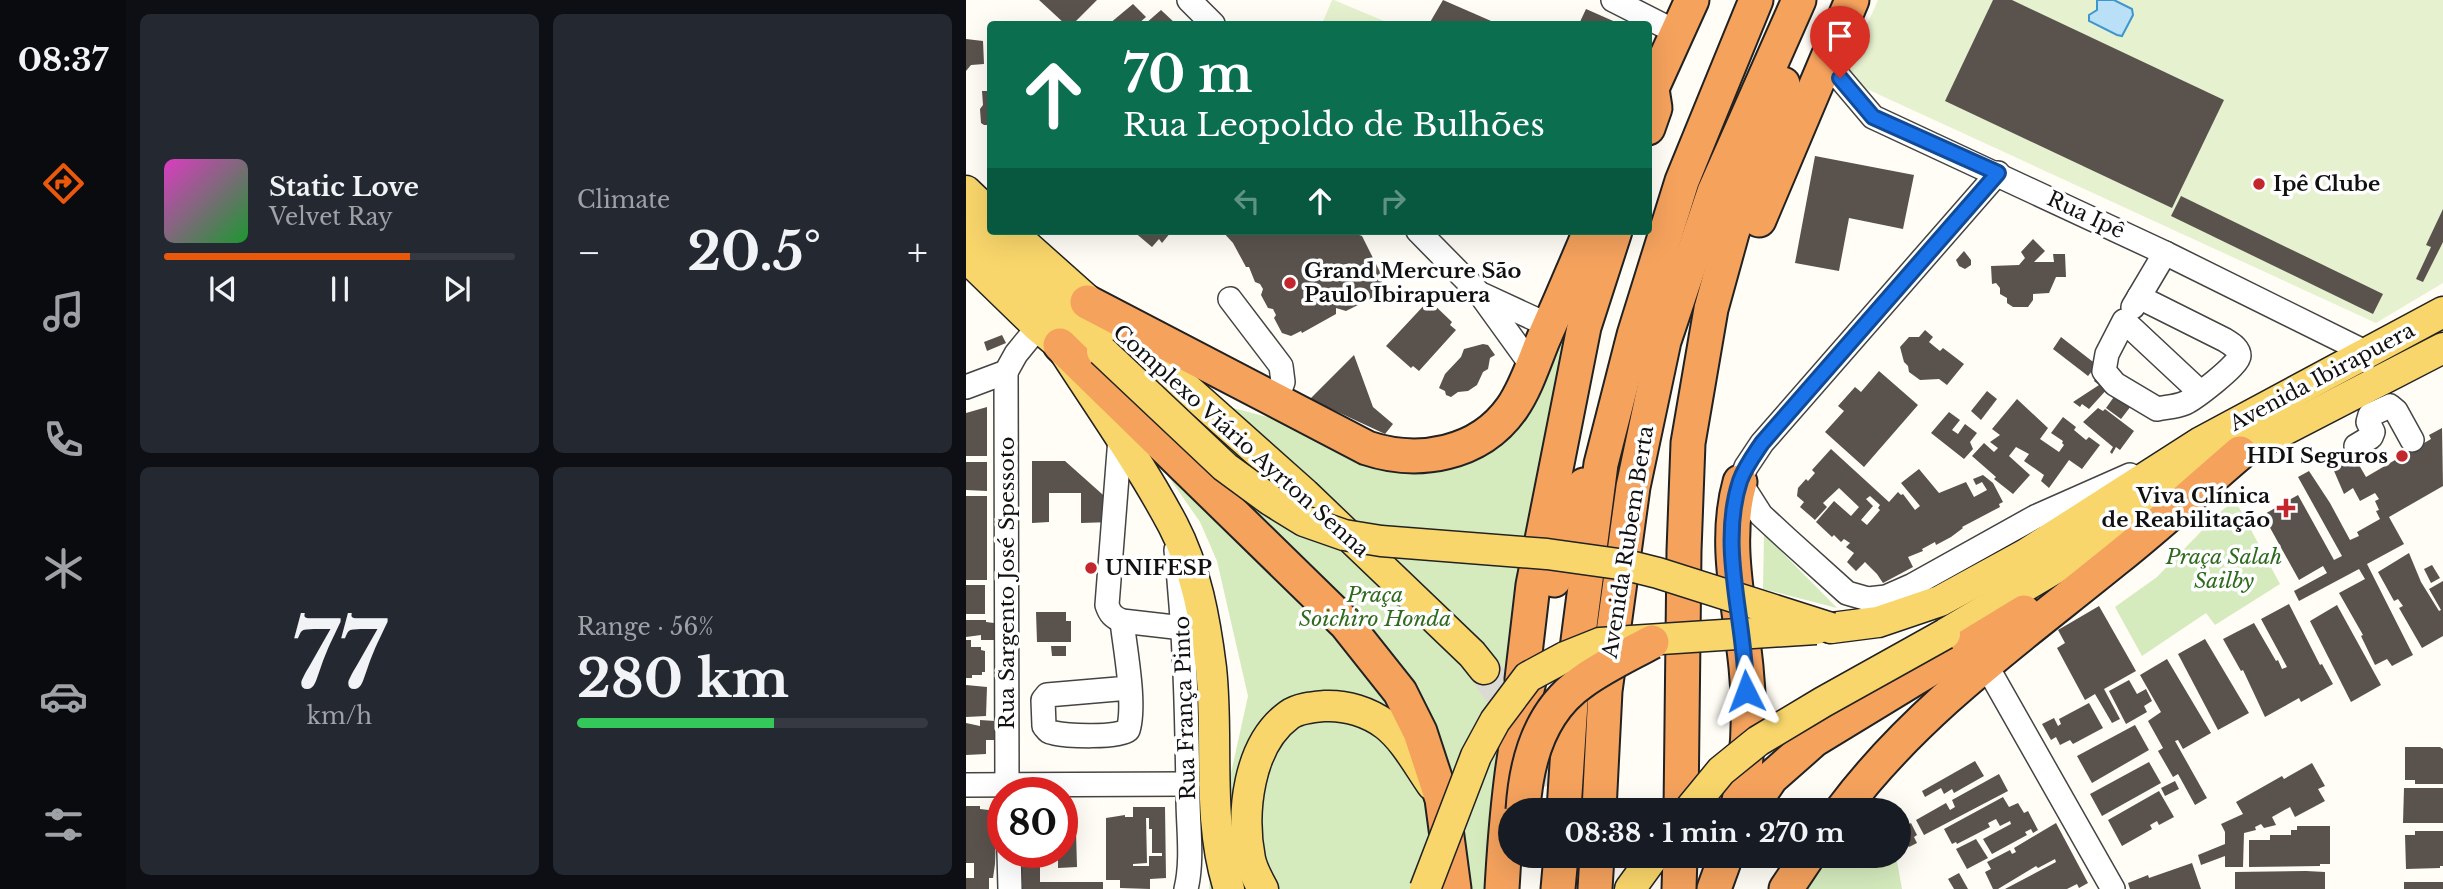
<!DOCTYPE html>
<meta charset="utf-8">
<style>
:root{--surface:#171b24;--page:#242831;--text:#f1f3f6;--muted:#9ea1a6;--line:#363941;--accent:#ea580c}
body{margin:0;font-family:"Libre Baskerville",serif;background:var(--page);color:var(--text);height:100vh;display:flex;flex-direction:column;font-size:26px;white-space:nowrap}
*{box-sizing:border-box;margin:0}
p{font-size:23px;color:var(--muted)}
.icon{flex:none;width:38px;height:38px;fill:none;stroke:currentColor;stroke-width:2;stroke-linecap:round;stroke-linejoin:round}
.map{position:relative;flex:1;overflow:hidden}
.side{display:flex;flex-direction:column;gap:14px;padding:14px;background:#0d0f14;width:840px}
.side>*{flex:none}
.top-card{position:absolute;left:21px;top:21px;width:665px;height:214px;border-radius:7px;box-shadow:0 7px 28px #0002;background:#0b6e4f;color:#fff;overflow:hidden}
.speed{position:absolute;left:21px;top:777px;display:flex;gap:14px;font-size:35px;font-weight:700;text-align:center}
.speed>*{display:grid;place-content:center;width:91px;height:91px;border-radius:50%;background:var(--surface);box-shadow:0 7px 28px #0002;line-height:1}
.speed .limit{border:10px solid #d22;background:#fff;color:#111}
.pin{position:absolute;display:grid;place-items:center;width:60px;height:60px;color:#fff;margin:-72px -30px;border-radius:50% 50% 50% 0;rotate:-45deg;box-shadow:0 0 7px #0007}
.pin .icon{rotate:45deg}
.me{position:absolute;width:77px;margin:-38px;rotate:357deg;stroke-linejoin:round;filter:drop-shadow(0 0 5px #0008)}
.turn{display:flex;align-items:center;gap:24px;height:147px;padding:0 21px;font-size:32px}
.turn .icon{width:91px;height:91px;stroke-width:2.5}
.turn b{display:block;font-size:49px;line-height:60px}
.lanes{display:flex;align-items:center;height:66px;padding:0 21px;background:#0003;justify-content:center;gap:35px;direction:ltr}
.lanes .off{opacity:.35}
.big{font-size:52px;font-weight:700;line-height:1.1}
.side .tile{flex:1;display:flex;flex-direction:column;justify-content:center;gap:10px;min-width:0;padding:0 24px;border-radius:10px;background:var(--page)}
.side .dial{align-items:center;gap:0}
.dial b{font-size:91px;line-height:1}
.song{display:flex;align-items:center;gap:21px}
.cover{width:84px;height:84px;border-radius:10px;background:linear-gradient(135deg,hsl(310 70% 55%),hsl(130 70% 35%))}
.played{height:7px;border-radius:4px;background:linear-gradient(90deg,var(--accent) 70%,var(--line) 70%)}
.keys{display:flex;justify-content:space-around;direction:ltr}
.heat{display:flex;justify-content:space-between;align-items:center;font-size:38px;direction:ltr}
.charge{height:10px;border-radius:5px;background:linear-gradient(90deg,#34c759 56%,var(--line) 0)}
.side .tiles{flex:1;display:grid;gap:14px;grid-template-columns:repeat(2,1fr)}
.trip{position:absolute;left:532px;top:798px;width:413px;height:70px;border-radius:35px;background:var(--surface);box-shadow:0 7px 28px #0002;font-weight:700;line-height:70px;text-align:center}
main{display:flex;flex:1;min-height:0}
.tab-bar{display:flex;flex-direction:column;width:126px;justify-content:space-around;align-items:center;background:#090b0e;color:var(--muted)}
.tab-bar .icon{width:49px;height:49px}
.tab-bar .selected{color:var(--accent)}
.tab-bar b{font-size:32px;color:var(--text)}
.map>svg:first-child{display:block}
</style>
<main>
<nav class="tab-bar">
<b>08:37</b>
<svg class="icon selected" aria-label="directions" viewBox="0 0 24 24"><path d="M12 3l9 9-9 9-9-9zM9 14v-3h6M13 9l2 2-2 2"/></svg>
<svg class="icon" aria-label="music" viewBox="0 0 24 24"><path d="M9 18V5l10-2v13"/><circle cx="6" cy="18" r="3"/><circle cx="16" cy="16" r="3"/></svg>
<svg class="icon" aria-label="phone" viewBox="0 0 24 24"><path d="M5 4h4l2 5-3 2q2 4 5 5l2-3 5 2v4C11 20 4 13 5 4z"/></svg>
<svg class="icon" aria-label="climate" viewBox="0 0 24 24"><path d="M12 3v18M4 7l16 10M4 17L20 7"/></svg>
<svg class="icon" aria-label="car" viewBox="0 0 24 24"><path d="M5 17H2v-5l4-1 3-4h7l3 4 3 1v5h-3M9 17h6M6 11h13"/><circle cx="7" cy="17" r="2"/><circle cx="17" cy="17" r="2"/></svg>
<svg class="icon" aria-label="filters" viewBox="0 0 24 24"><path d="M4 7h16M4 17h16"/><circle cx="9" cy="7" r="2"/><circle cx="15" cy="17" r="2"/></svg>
</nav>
<section class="side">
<div class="tiles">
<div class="tile">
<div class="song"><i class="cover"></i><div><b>Static Love</b><p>Velvet Ray</p></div></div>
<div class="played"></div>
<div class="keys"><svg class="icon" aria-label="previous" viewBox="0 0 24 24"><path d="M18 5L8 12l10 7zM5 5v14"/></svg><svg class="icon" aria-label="pause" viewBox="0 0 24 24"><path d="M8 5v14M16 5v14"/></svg><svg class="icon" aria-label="next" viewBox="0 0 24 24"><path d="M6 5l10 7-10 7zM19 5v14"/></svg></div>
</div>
<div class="tile"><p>Climate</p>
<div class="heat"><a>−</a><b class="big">20.5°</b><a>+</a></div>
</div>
<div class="tile dial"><b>77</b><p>km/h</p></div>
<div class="tile"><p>Range · 56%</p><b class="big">280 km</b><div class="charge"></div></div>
</div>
</section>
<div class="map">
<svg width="1477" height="889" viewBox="0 0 1477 889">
<rect width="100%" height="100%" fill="#fffdf5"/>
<g fill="#d5ebbd">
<polygon points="615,265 572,473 538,690 520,889 243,889 245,864 282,696 251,561 234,522 202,476 231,423 256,405 324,423 425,466 524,449"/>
<polygon points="1269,500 1314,584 1249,625 1240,613 1176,656 1149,607 1191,577 1253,513"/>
<polygon points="798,534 871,608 797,589"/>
<polygon points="850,856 930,856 936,889 830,889"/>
</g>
<g fill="#e6f2cf">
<polygon points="366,0 368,0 425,24 356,24"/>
<polygon points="912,0 1477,0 1477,283 1410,323 892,85 882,67"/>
</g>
<polygon fill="#b9e0f7" stroke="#3f96cf" stroke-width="2" points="1131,0 1148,0 1166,9 1167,15 1156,36 1151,35 1123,21 1123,15 1131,10"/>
<g fill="#5a524d" fill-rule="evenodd">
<polygon points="73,0 131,0 107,24 99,24"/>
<polygon points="477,0 532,24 463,24"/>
<polygon points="1027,0 1046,0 1258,100 1206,208 979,101"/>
<polygon points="167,4 180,17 172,24 143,24"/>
<polygon points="620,9 654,24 613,24"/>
<polygon points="195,10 210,24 179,24"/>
<polygon points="0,39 17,41 18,64 5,65 0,71"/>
<polygon points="24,80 24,125 18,125 15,123 14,109 17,105 16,91 22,91 21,85"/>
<polygon points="849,156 948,175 937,229 883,218 873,271 829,263"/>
<polygon points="1215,196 1417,294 1407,314 1205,216"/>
<polygon points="1477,209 1477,242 1457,282 1450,279 1465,247 1460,245"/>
<polygon points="167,231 203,231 205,232 196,243 193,239 186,247"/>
<polygon points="256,231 373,231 374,235 382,231 396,236 417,278 412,295 380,311 370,308 370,314 336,333 335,331 325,336 316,333 308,318 310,315 307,309 302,308 295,295 297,289 294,284 289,282 283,267 280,267 267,243"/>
<polygon points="1067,239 1079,251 1068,262 1088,262 1087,254 1099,254 1100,277 1090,277 1083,293 1067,294 1067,300 1062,307 1047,307 1041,303 1041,298 1034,294 1034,288 1030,283 1026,284 1025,266 1053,265 1059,258 1055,252"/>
<polygon points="998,251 1005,260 1005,265 999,269 993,266 990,260"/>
<polygon points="463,300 486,322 484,325 490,330 453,371 447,366 445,368 420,346"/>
<polygon points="959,330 967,337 963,342 974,351 977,348 998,364 981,385 973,379 954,380 943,372 942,366 938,362 934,347 943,337 953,337"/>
<polygon points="36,335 40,343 21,351 18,342"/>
<polygon points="1095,337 1131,365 1122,376 1087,349"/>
<polygon points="517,344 522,345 529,355 524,358 522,369 517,372 511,385 502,391 492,392 485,397 480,395 479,391 473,388 479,374 495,357 498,349"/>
<polygon points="388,355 407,407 427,424 419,434 344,399"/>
<polygon points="913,371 952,405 898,467 859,432 878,411 872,406 889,387 895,392"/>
<polygon points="1133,372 1143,387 1123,409 1116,404 1114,407 1107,402 1133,385 1128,381"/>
<polygon points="1021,391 1031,399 1015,420 1005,411"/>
<polygon points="1150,394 1165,406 1155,419 1140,408"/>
<polygon points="1051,399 1082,428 1074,439 1093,452 1098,445 1096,443 1097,441 1085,433 1097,417 1110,427 1108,430 1120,440 1123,437 1134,445 1116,469 1103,460 1083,488 1075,481 1078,475 1058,461 1063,454 1050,447 1043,456 1064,475 1047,494 1028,479 1030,477 1006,456 1018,443 1028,452 1032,448 1024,442 1034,435 1026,429"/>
<polygon points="21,407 21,456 0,456 0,413"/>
<polygon points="1132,408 1137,411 1139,409 1168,431 1154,450 1150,447 1146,454 1144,452 1147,447 1117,422"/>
<polygon points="983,412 994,420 986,430 992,434 999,424 1011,433 1004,442 1007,449 998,459 965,433"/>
<polygon points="1476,428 1477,486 1423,517 1438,544 1401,564 1447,655 1426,666 1421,659 1409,665 1395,636 1397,635 1373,593 1399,579 1393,569 1333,601 1328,591 1361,573 1357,566 1333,580 1297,515 1332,495 1368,560 1376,556 1332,477 1343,471 1364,503 1384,540 1393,536 1391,532 1414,519 1410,511 1413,510 1409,501 1413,499 1409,493 1394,501 1387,488 1378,494 1365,464 1385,451 1400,477 1465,439 1463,435"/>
<path d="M 865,449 L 923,502 L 932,492 L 935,495 L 937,494 L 949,510 L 954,506 L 935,483 L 953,469 L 973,493 L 1000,482 L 1008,497 L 1021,490 L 1016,482 L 1010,485 L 1007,479 L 1017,475 L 1027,483 L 1037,502 L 1033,504 L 1034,507 L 996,527 L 997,528 L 985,537 L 970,545 L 969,542 L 956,549 L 957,551 L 942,557 L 947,567 L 917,583 L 911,574 L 899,562 L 890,571 L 881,562 L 888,553 L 880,547 L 884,543 L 878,539 L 875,542 L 868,535 L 866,537 L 850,522 L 868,501 L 885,516 L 893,507 L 873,488 L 857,503 L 861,507 L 849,520 L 834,507 L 838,502 L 831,496 L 832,488 L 840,479 L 842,481 L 849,473 L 846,470 ZM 904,496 L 914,505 L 912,508 L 914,510 L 901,525 L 895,520 L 907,506 L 900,499 Z"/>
<polygon points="66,461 99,461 145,502 146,522 115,523 115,493 83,493 83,522 66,523"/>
<polygon points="0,462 21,462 21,491 0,490"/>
<rect x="0" y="496" width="21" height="84"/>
<polygon points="1443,553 1455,582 1473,611 1475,610 1463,589 1477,581 1477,636 1456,648 1433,608 1437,606 1432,599 1428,601 1412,572"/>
<polygon points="1466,565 1474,578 1465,583 1458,569"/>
<rect x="0" y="585" width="19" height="29"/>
<polygon points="1323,604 1354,665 1356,664 1367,684 1335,702 1333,698 1299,717 1277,670 1275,671 1257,639 1288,623 1310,661 1312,660 1316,669 1321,667 1295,619"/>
<polygon points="1371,605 1415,685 1385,702 1344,621"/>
<polygon points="1133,606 1170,671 1138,689 1154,719 1146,723 1129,694 1119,700 1091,648 1099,643 1092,630"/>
<polygon points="70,612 100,612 100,621 105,621 105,642 71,642"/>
<polygon points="0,620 20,620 20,622 28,623 29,640 15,640 15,635 0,637"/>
<polygon points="1239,639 1283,713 1252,730 1212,654"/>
<polygon points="0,640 5,640 5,647 15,647 15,650 19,651 19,672 16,672 16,675 6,675 6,678 0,678"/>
<polygon points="85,646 100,646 100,656 86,656"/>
<polygon points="1201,659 1245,733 1217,749 1212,740 1209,741 1241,798 1229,805 1212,774 1207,777 1192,751 1197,748 1182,721 1195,712 1174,675"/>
<polygon points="1163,680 1171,694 1180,689 1186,701 1178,706 1181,712 1160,724 1143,691"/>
<polygon points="0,685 21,687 20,716 0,717"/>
<polygon points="1123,703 1137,728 1107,744 1104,740 1094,745 1090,737 1085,740 1076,724 1088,718 1092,726 1095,724 1093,719"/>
<polygon points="14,720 29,721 28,740 20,740 20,754 0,755 0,723 14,726"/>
<polygon points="1169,725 1183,750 1126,783 1111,756"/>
<polygon points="1439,747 1474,747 1477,749 1477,784 1449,784 1449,780 1439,780"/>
<polygon points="1009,761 1018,776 988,793 986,789 978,794 975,788 959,797 956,791"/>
<polygon points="1183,762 1195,783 1136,816 1124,794"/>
<polygon points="1346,763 1359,786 1352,789 1359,801 1329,817 1324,807 1306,817 1310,825 1298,828 1295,824 1289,827 1290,830 1278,833 1277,867 1259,867 1259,856 1235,865 1232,855 1259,844 1259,832 1255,824 1277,814 1270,802 1316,776 1318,779"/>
<polygon points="1033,774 1042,791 958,835 950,820 980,803 984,810 989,807 986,800"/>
<polygon points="1209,781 1213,789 1199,796 1195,788"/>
<polygon points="1438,788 1477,788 1477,823 1437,823"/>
<polygon points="1193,791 1208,817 1193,825 1191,821 1184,825 1186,829 1156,846 1142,820"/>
<polygon points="1037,797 1043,807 1052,803 1058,813 1062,811 1072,830 1067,833 1065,829 1059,832 1061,835 1026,854 1017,839 1045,824 1044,821 1034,826 1030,819 1022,823 1024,827 991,844 990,842 986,844 978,829"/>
<polygon points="0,806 14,806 14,809 31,811 29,864 27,878 23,878 23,889 0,889 0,878 8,878 8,863 0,863"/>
<path d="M 167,807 L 199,807 L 200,878 L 184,879 L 184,889 L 154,888 L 154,880 L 140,880 L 140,818 L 159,815 L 159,817 L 167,817 ZM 180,818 L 183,818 L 183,829 L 186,829 L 186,853 L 196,853 L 196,856 L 183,856 L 183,866 L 167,866 L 167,864 L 181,863 Z"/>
<polygon points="945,823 951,835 948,837 951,843 943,847 933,830"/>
<polygon points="1090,823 1122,883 1113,888 1111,884 1101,889 1039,889 1090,862 1089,859 1072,868 1070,866 1032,889 1027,889 1019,872 1025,869 1021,862 1044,850 1046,854 1050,852 1048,848"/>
<polygon points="1331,826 1364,826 1364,864 1354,864 1354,866 1283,867 1283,840 1304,840 1304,835 1325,835 1325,830 1331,830"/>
<polygon points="110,831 111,867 92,868 92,852 96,852 96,832"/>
<polygon points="1449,831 1477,831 1477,866 1474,866 1474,868 1440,869 1439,835 1449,835"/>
<polygon points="1010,839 1022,858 1001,869 990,849"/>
<polygon points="61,858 74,858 74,882 137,882 137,889 57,889 55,867 61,867"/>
<polygon points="1226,863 1235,889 1164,889 1162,883 1182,875 1183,878"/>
<polygon points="1340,871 1359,872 1359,889 1269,889 1269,872"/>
<polygon points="993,873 1002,889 988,889 982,879"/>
<rect x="1438" y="882" width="39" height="7"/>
</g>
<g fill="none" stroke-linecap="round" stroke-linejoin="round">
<polyline stroke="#dbdad3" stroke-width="33" stroke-dasharray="33 17" stroke-linecap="butt" points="518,669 555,723 601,810"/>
<defs>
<g id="minor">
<polyline points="223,0 247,24"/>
<polyline points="647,0 712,33"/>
<polyline points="861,56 874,78 907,117 1199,253 1399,352"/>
<polyline points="1032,173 796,443 780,467 774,482 795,515 821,539 881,593 902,599 920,597 945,586 1069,517 1164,475"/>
<polyline points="452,231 514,294 566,366"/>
<polyline points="517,295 584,326"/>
<path d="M 1173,297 L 1259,340 C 1265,344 1273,348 1273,356 C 1273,365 1228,399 1219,403 C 1210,407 1200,407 1191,409 L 1149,384 L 1138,371 L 1141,354 L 1158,321 L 1234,392"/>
<polyline points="264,299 315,366 317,382 310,401"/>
<polyline points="1167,307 1199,253"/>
<polyline points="40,372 41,793"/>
<polyline points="0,387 40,372 50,354 72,327"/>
<path d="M 154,438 L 141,605 C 144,614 147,617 156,621 L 217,628"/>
<polyline points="1390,446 1405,437 1407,432 1402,422 1404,415 1424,406 1430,411 1446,440"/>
<path d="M 210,550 C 219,632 221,715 222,798 C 222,827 227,860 220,889"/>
<path d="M 156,621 C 159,649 170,705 162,730 C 153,738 101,736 88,733 C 82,732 82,731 78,726 L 77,700 L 81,695 L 163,688"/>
<polyline points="1020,665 1147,889"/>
<polyline points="0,785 222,784"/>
<polyline points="43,852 44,889"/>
</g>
<g id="major">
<polyline points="0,191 24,214"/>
<polyline points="0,222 136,351"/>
<polyline points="44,231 339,494 506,654 518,669"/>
<path d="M 0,257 L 72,327 L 94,345 C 132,404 174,463 207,525 C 230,569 239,620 245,668 C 253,741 240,817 263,889"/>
<polyline points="865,628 912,622 974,601 1060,554 1235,442 1477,312"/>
<polyline points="979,634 1145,535 1188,504 1274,453 1477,348"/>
<path d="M 297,889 C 292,880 286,869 284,859 C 275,813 282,745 323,715 C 333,708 348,707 359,706 C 380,705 403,712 420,725 C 439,740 452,765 466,785"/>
<polyline points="664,889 688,856"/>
</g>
<g id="highway">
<polyline points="682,97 726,0"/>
<polyline points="682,128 689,108 686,89"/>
<polyline points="793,220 886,0"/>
<path d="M 121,302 L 401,448 C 452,465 513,455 546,408 C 560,388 568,362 577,340 C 593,304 609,267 624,231"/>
<polyline points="94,345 380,624 434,692 454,732 476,799 488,889"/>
<polyline points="588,580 609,506 618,485"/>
<polyline points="559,696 556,679 567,585 618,327 649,231"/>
<polyline points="598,810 606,687 635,464 668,335 716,181 790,0"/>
<polyline points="633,810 639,691 667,487 698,341 748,192 833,0"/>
<polyline points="715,810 718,551 722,443 745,309 766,233 817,84"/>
<path d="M 771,810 C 782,764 785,714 780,667 C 774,606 757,542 774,482"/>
<polyline points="783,810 805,778 848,740 1058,612"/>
<path d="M 876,810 C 950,711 1053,638 1149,560 C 1192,526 1232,489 1274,453"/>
<path d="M 536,889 C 540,817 547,743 565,673"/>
<polyline points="592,889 595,856"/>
<polyline points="629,889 631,856"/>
<polyline points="713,889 714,856"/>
<polyline points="748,889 760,856"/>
<polyline points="820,889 842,856"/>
</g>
</defs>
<use href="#minor" stroke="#444" stroke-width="26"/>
<use href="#major" stroke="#222" stroke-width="33"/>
<use href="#highway" stroke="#222" stroke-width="37"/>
<use href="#minor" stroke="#fff" stroke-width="23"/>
<use href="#major" stroke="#f9d66b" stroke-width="30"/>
<use href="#highway" stroke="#f5a25d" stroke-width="33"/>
<defs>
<g id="major-bridge">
<polyline points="136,351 259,467 304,500 338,521 378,535 415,541 581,554 660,565 692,573 865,628"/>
<polyline points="723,810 755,771 792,741 857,702 979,634"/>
<polyline points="459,889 510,756 529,721 562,677 599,657 634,643 850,629"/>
</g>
<path id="highway-bridge" d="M 557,810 C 560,762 574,711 616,682 C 638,666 662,655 686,642"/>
</defs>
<use href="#major-bridge" stroke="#222" stroke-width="33" stroke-linecap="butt"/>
<use href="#highway-bridge" stroke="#222" stroke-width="37" stroke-linecap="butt"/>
<use href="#major-bridge" stroke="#f9d66b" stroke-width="30"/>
<use href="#highway-bridge" stroke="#f5a25d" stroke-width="33"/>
</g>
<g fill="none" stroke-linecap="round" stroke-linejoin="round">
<defs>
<path id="route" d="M 780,691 C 780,623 752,548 774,481 C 779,467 788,455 796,443 L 1032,173 L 907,117 L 874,78"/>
</defs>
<use href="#route" stroke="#114b97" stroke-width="18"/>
<use href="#route" stroke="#1a73e8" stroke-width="12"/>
</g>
<g fill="#c4262e" stroke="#fff" stroke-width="2.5">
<circle cx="1293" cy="184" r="7"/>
<circle cx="324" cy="283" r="7"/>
<circle cx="1436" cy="456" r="7"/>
<path d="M1316.5 497.5h7v7h7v7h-7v7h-7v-7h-7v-7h7z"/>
<circle cx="125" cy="568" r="7"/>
</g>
<g text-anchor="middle" stroke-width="7" stroke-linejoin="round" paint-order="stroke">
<g font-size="21" font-weight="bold" fill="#111" stroke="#fff" text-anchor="start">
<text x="1307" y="191">Ipê Clube</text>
<text x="338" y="278">Grand Mercure São<tspan x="338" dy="24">Paulo Ibirapuera</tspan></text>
<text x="1422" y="463" text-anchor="end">HDI Seguros</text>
<text x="1304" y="503" text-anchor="end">Viva Clínica<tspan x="1304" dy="24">de Reabilitação</tspan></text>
<text x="139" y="575">UNIFESP</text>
</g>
<g font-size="21" fill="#111" stroke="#fff">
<text transform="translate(1120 215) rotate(25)" y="7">Rua Ipê</text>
<text transform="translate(1356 377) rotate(-28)" y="7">Avenida Ibirapuera</text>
<text transform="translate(275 441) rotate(42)" y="7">Complexo Viário Ayrton Senna</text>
<text transform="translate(662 542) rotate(-81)" y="7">Avenida Rubem Berta</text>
<text transform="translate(41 583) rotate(-90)" y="7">Rua Sargento José Spessoto</text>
<text transform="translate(219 708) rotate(-92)" y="7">Rua França Pinto</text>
</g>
<g font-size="21" font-style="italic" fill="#2f6b1f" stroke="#fff">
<text x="1258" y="564">Praça Salah<tspan x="1258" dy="24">Sailby</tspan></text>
<text x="409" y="602">Praça<tspan x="409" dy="24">Soichiro Honda</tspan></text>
</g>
</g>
</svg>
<div class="speed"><div class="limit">80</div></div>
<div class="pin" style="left:874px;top:78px;background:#d93025"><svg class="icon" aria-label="arrive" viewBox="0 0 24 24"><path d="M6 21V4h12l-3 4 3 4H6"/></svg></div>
<svg class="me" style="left:780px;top:691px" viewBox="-20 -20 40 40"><path d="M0-17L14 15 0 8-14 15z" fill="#1a73e8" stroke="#fff" stroke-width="4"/></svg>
<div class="trip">08:38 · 1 min · 270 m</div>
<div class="top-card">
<div class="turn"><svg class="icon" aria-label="ahead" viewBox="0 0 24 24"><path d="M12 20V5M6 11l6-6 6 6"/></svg><div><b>70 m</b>Rua Leopoldo de Bulhões</div></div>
<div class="lanes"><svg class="icon off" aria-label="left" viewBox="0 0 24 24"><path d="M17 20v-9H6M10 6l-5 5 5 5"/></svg><svg class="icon" aria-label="ahead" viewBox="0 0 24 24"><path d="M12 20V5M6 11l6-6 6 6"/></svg><svg class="icon off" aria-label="right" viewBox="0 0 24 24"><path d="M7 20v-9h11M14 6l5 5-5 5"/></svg></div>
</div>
</div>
</main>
